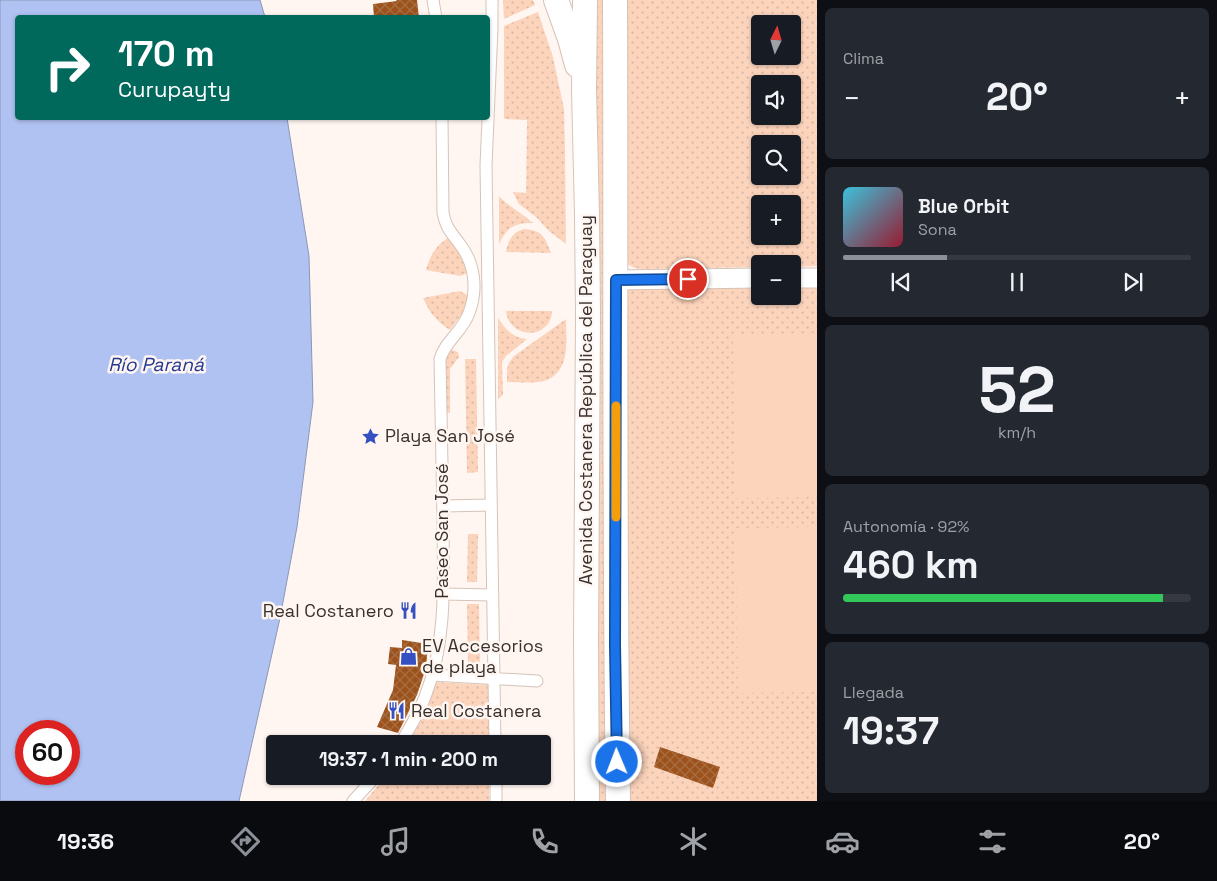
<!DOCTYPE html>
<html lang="es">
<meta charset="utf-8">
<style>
:root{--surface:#171b24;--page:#242831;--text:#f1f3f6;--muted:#9ea1a6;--line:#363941;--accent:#8c9099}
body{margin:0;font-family:"Space Grotesk",sans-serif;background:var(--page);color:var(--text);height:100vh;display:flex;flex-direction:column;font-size:19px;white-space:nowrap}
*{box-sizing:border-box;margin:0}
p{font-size:16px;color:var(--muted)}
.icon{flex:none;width:28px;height:28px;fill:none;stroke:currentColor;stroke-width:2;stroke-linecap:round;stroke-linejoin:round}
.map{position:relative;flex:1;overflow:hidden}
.details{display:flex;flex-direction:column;gap:8px;padding:8px;background:#0d0f14;width:400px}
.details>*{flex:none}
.hud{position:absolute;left:15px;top:15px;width:475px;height:105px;border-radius:5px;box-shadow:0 1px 4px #0004;background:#00695c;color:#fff;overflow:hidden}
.needle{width:32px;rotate:5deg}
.fabs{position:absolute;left:751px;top:15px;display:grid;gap:10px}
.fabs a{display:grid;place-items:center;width:50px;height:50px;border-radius:5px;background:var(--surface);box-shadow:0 1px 4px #0004;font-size:25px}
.speed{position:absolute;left:15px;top:720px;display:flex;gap:10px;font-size:25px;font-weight:700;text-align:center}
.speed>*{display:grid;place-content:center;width:65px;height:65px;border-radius:50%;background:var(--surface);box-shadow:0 1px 4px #0004;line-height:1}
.speed .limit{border:8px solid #d22;background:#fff;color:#111}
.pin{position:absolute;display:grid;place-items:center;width:42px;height:42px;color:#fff;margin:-21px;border:2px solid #fff;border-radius:50%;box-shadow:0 1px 5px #0007}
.me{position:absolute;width:55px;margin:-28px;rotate:359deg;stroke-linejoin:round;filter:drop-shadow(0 0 4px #0008)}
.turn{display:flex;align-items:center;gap:18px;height:105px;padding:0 20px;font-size:22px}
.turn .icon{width:65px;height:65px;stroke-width:2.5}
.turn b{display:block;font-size:35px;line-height:42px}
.big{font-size:38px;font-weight:700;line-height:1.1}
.details .widget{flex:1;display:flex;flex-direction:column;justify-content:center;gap:8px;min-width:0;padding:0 18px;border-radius:8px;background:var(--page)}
.details .dial{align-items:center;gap:0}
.dial b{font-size:65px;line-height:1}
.song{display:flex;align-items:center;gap:15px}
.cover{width:60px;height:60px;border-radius:8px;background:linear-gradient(135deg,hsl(190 70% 55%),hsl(350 70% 35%))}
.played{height:5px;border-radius:2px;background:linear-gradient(90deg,var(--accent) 30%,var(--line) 30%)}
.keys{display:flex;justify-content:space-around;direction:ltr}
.heat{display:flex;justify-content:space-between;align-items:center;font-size:28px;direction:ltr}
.charge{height:8px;border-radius:4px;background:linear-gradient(90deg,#34c759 92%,var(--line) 0)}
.trip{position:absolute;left:266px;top:735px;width:285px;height:50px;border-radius:5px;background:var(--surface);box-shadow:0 1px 4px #0004;font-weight:700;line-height:50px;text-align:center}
.tab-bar{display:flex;height:80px;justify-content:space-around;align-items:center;background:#090b0e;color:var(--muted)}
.tab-bar .icon{width:35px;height:35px}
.tab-bar .current{color:var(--accent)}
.tab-bar b{font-size:22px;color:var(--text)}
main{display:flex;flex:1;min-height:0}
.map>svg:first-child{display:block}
</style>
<main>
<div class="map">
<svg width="817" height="801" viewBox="0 0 817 801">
<defs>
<pattern id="grass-dots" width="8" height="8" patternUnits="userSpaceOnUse" patternTransform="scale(1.25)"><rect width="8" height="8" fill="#fcd4bc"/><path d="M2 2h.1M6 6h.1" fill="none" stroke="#d9b6a2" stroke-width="1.8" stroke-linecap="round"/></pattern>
<pattern id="building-cross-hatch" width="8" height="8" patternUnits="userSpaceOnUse" patternTransform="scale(1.25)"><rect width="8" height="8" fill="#9c521a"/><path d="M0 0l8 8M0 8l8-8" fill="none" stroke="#a66e44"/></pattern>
</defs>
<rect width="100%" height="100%" fill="#fff6f2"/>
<g fill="url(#grass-dots)" fill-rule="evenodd">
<polygon points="503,0 533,0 535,5 504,19"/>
<polygon points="596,0 604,0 607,389 603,560 606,801 598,801 596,131 597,36"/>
<path d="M 623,0 L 817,0 L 817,266 L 793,267 L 792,264 L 760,264 L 760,267 L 641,269 L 635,268 L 625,263 ZM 760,24 L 792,24 L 792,56 L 760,56 ZM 760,84 L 792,84 L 792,116 L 760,116 ZM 760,144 L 792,144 L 792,176 L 760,176 ZM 760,204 L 792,204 L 792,236 L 760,236 Z"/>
<polygon points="538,12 553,57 564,109 565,151 566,244 549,231 536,217 519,204 513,192 526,193 527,120 504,119 504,26"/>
<path d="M 499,196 C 509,207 522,213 533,223 C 514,223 507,227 499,244 Z"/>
<path d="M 524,229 C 542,230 545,237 551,253 L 506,252 C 508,241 512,232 524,229 Z"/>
<path d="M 448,238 L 460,254 L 468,273 L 460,276 L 426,270 C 430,256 435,246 448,238 Z"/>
<polygon points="793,287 817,287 817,801 627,801 626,292 631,289 637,289 760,288 760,296 792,296"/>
<path d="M 460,291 L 469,296 L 465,310 L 450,330 C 437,322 429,312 423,298 Z"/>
<path d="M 506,311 L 552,311 C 551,340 509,340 506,311 Z"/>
<path d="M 498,318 C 506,330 512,337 527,339 L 506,356 L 502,362 L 503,395 L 498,399 Z"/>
<path d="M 566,319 C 566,339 571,370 547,380 C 537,384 519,382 507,382 C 507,370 506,365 514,356 Z"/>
<polygon points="452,350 458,352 459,357 450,369 450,413 444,412 444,358 448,351"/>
<polygon points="465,359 476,359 478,472 467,473"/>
<polygon points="468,534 478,534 477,582 467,582"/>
<polygon points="467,604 479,604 480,665 468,665"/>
<path d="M 435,682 L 489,685 L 489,744 L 408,744 C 420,724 430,705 435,682 Z"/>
<polygon points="386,776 489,776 489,801 365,801"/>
</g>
<g fill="#fcd4bc">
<polygon points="817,333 817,497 735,498 733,334"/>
<polygon points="817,527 817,692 738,693 736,528"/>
</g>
<path fill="#b0c2f2" stroke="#8c96b7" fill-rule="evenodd" d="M 0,0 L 260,0 L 265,17 L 18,18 L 18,118 L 287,118 L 309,256 L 313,402 L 297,527 L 280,618 L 239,801 L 0,801 ZM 69,731 L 69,774 L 26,774 L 26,731 Z"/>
<g fill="url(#building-cross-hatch)">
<polygon points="396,0 417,0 419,18 374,18 373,4 397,1"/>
<polygon points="402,640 428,644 426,668 417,695 398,733 377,727 393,690 396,665 388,664 390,647 402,648"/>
<polygon points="660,747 720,767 713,788 654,767"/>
</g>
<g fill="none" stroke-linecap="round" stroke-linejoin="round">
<defs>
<g id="pedestrian">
<polyline points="433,0 436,18"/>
<polyline points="492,0 492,28 486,165 495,744"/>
<polyline points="443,506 491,505"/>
<polyline points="443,594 492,595"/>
<polyline points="432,675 537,681"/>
<path d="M 400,744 C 410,728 420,711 426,694 C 448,638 443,576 443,518 C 442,465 441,412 440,359 C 445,341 463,331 469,313 C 478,289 475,263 459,243 C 451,232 446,228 443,213 L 442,118"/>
<polyline points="496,776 496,801"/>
<polyline points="353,801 376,776"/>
</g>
<g id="tertiary">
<polyline points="792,278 817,278"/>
<polyline points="616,280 760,278"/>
</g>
<g id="primary">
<polyline points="556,0 570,39 577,65"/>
<polyline points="585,0 584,90 587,215 588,314 586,640 587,801"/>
<path d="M 615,0 C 616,267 614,534 618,801"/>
</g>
</defs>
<use href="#pedestrian" stroke="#d6c3b7" stroke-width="13"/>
<use href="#tertiary" stroke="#d6c3b7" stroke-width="21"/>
<use href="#primary" stroke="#d6c3b7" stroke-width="26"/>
<use href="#pedestrian" stroke="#fff" stroke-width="11"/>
<use href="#tertiary" stroke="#fff" stroke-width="19"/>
<use href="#primary" stroke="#fff" stroke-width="24"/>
</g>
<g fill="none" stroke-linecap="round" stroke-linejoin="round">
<defs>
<polyline id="route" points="617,762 615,645 616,280 688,279"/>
</defs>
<use href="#route" stroke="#114b97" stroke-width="12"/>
<use href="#route" stroke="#1a73e8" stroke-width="9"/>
<polyline stroke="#f59e0b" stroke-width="9" points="616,517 616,406"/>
</g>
<defs>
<symbol id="sight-bare" viewBox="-9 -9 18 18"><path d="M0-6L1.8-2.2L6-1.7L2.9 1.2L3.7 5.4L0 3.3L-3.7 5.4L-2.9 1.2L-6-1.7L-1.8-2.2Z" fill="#3450c1" stroke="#fff6f2" stroke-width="2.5" paint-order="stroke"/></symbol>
<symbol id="restaurant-bare" viewBox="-9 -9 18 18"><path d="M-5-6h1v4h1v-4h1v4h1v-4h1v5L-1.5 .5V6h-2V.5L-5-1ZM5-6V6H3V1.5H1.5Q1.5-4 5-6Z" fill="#3450c1" stroke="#fff6f2" stroke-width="2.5" paint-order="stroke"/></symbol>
<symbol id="shop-bare" viewBox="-9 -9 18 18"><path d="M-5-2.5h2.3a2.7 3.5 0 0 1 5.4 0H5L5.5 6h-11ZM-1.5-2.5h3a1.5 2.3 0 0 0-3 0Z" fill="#3450c1" stroke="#fff6f2" stroke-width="2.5" paint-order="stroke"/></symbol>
</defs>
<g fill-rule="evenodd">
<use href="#sight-bare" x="358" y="424" width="25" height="25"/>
<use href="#restaurant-bare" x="396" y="598" width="25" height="25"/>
<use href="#shop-bare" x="396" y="644" width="25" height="25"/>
<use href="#restaurant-bare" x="384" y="698" width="25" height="25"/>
</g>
<g text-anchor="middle" stroke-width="5" stroke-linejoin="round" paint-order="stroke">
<g font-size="18" fill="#39312d" stroke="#fff6f2">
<text transform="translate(586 400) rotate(-90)" y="6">Avenida Costanera República del Paraguay</text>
<text transform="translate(442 531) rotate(-90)" y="6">Paseo San José</text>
</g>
<g font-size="18" fill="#39312d" stroke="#fff6f2" text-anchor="start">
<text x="385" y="442">Playa San José</text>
<text x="394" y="617" text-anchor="end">Real Costanero</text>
<text x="422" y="652">EV Accesorios<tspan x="422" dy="21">de playa</tspan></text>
<text x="411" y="717">Real Costanera</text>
</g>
<g font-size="19" font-style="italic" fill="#243992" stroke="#fff6f2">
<text x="156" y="371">Río Paraná</text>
</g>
</g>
</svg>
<div class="fabs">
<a><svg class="needle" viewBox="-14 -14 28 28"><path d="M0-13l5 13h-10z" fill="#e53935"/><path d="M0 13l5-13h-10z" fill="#9ea1a6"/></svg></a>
<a><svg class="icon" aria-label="sound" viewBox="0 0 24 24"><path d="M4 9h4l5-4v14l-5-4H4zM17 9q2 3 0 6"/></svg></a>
<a><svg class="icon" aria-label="search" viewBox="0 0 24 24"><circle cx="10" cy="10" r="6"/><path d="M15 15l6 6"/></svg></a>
<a>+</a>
<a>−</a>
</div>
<div class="speed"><div class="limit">60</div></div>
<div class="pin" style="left:688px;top:279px;background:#d93025"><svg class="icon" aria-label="arrive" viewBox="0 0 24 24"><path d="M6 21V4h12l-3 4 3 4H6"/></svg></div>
<svg class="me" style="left:617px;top:762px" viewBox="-20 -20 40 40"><circle r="17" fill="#1a73e8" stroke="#fff" stroke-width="3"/><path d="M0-11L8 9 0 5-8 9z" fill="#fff"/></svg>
<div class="trip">19:37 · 1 min · 200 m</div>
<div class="hud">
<div class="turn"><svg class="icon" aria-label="right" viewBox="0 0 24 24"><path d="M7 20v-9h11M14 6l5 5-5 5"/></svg><div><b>170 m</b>Curupayty</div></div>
</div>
</div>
<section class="details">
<div class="widget"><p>Clima</p>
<div class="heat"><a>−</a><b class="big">20°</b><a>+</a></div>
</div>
<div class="widget">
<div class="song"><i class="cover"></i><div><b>Blue Orbit</b><p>Sona</p></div></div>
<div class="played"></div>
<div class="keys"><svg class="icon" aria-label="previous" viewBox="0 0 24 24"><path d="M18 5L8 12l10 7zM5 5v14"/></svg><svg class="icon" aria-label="pause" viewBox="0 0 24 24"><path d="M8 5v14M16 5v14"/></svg><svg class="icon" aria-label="next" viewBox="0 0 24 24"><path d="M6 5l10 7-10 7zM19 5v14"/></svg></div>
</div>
<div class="widget dial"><b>52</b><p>km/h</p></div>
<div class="widget"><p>Autonomía · 92%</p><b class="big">460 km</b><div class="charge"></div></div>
<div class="widget"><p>Llegada</p><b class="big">19:37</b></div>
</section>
</main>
<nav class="tab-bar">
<b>19:36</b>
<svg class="icon current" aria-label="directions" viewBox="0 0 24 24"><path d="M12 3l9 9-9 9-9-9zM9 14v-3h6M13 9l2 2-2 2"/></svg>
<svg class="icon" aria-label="music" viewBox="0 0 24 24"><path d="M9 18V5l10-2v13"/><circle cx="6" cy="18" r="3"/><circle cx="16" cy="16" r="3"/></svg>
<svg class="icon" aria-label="phone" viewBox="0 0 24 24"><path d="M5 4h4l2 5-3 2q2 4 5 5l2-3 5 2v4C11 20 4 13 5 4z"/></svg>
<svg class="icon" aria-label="climate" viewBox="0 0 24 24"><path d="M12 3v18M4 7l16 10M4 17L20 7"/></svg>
<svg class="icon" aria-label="car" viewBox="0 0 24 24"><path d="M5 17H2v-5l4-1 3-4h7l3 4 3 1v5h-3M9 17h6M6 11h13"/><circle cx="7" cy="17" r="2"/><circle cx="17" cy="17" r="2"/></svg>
<svg class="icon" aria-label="filters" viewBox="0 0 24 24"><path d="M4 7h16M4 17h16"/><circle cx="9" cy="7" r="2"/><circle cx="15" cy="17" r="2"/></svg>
<b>20°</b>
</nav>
